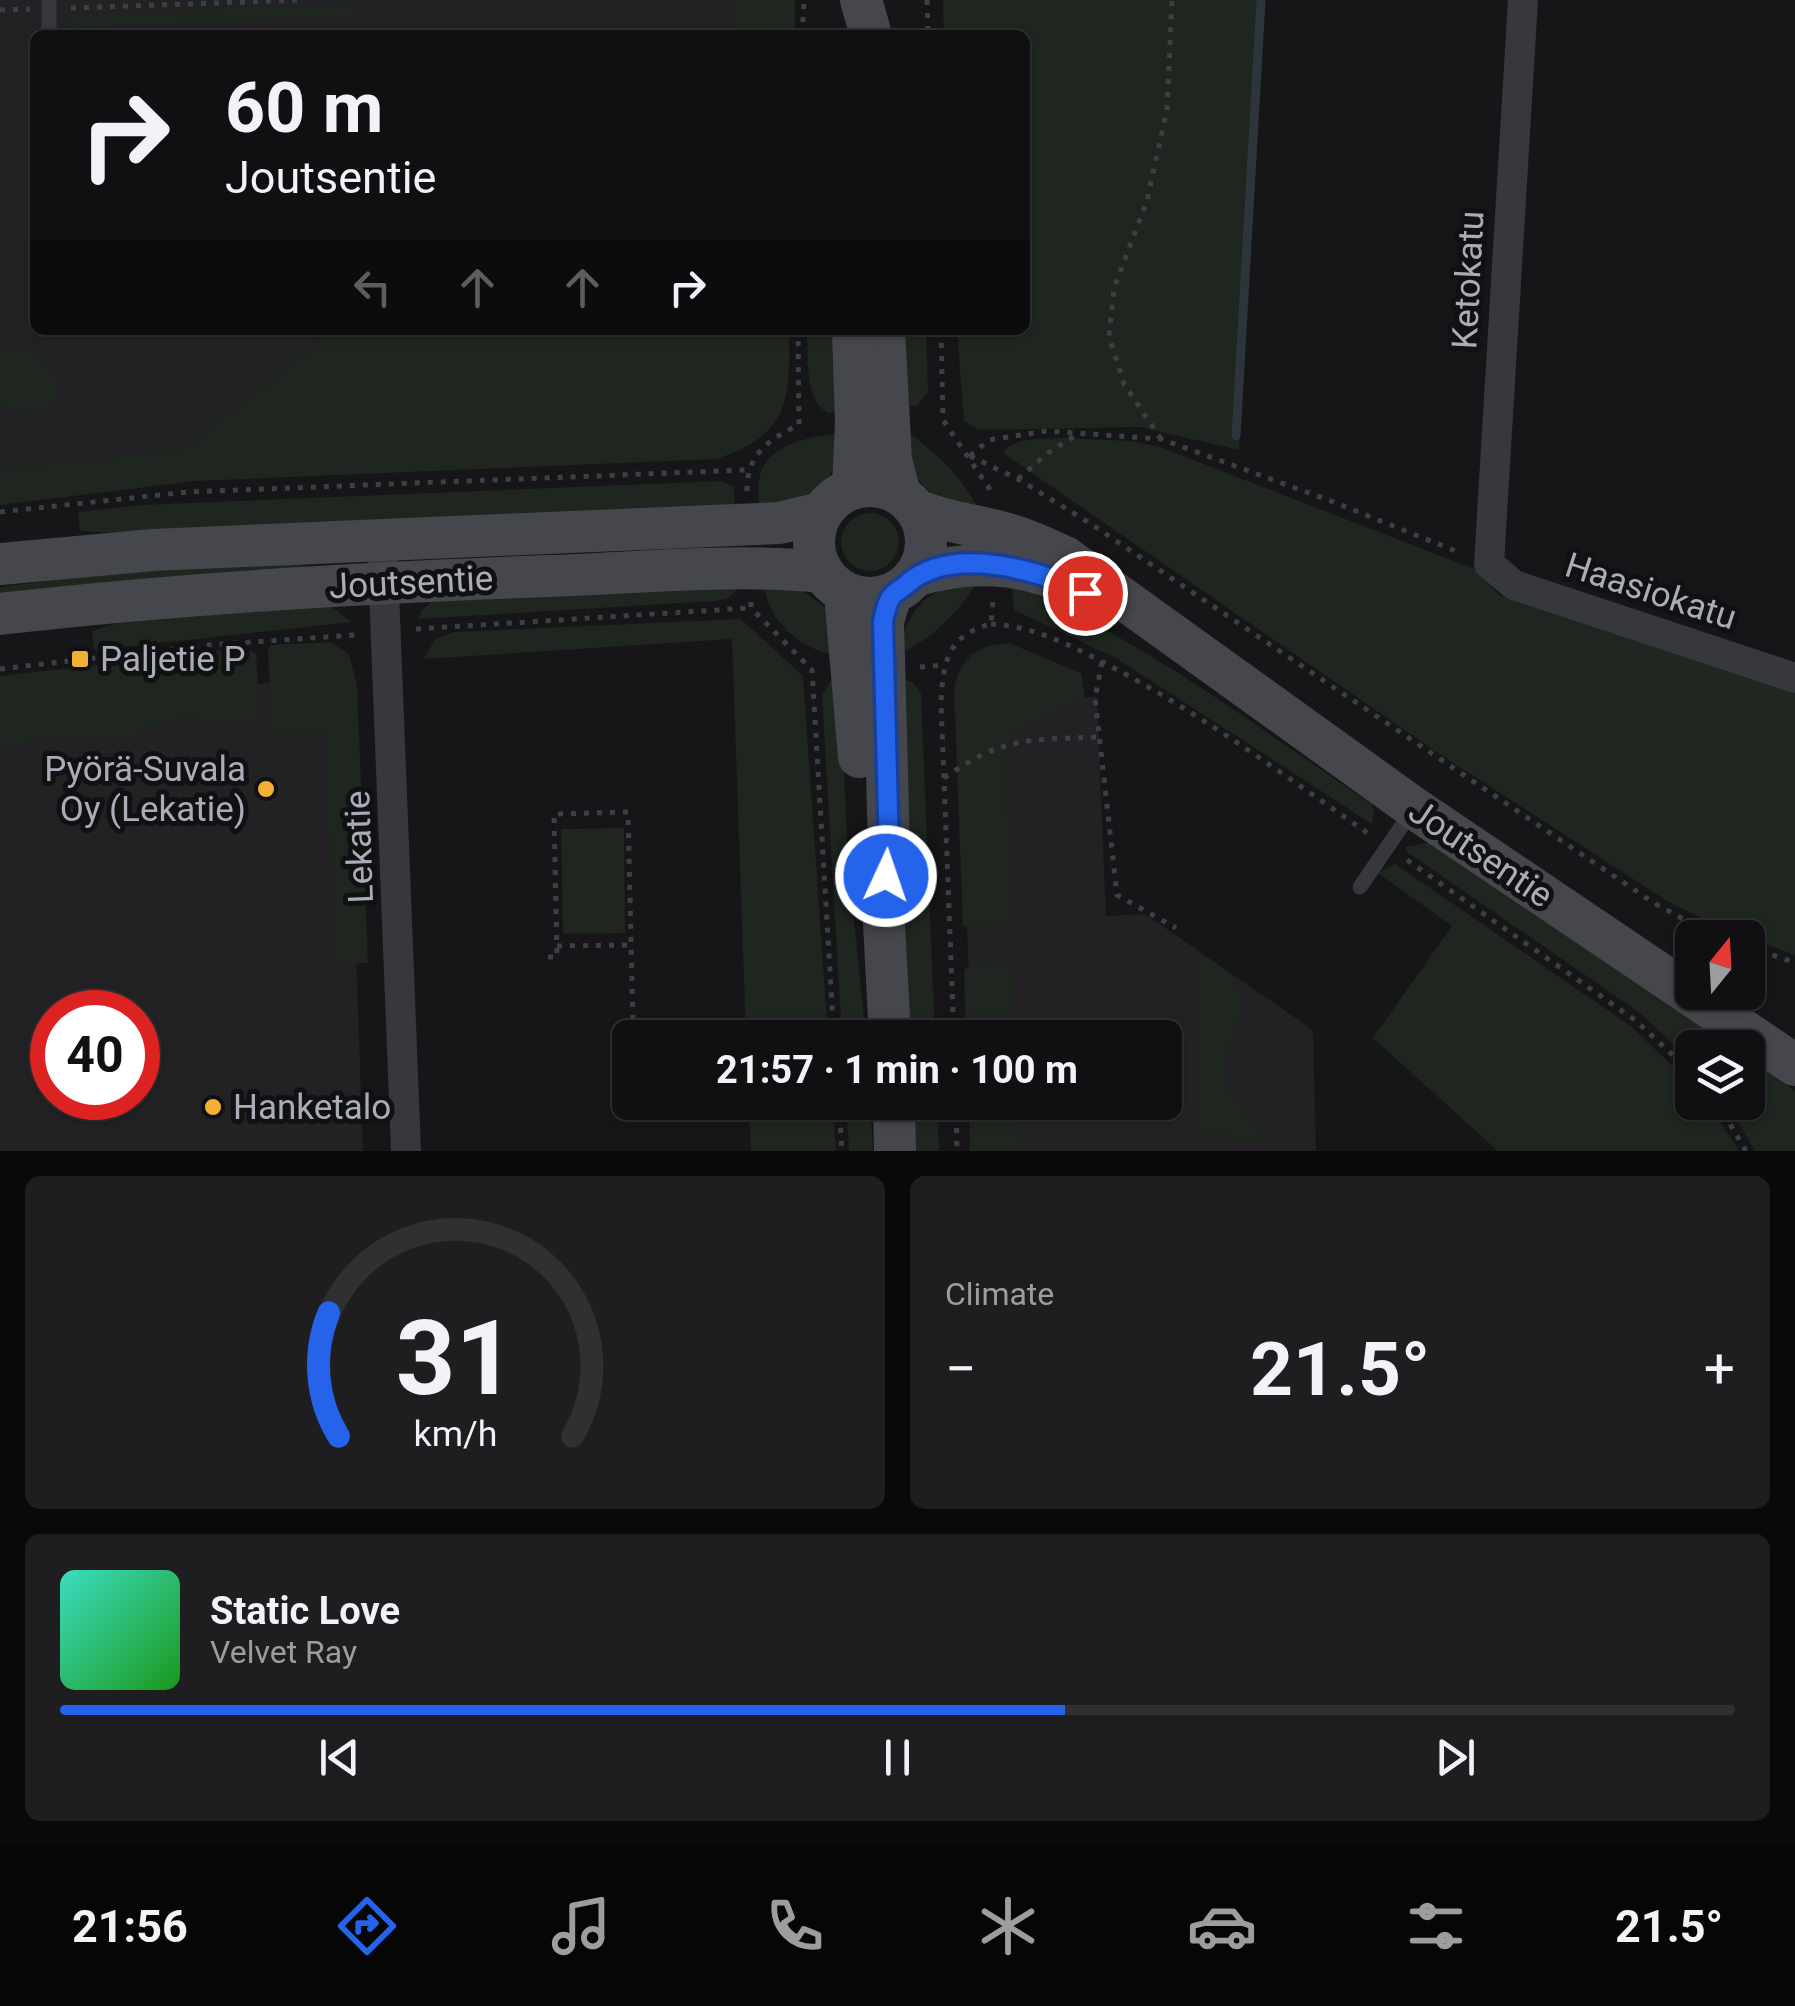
<!DOCTYPE html>
<meta charset="utf-8">
<style>
:root{--surface:#101012;--page:#1e1e20;--text:#f1f3f6;--muted:#9c9d9f;--line:#303032;--accent:#2563eb}
body{margin:0;font-family:Roboto,sans-serif;background:var(--page);color:var(--text);height:100vh;display:flex;flex-direction:column;font-size:38px;white-space:nowrap}
*{box-sizing:border-box;margin:0}
p{font-size:32px;color:var(--muted)}
.icon{flex:none;width:55px;height:55px;fill:none;stroke:currentColor;stroke-width:2;stroke-linecap:round;stroke-linejoin:round}
.map{position:relative;height:1151px;overflow:hidden}
.details{display:flex;flex-direction:column;gap:25px;padding:25px;background:#09090a;flex:1}
.details>*{flex:none}
.top-card{position:absolute;left:30px;top:30px;width:1000px;height:305px;border-radius:15px;box-shadow:0 2px 8px #0004,0 0 0 2px var(--line);background:#101012;color:var(--text);overflow:hidden}
.needle{width:65px;rotate:18deg}
.tools{position:absolute;left:1675px;top:920px;display:grid;gap:20px}
.tools a{display:grid;place-items:center;width:90px;height:90px;border-radius:15px;background:var(--surface);box-shadow:0 2px 8px #0004,0 0 0 2px var(--line);font-size:50px}
.speed{position:absolute;left:30px;top:990px;display:flex;gap:20px;font-size:50px;font-weight:700;text-align:center}
.speed>*{display:grid;place-content:center;width:130px;height:130px;border-radius:50%;background:var(--surface);box-shadow:0 2px 8px #0004,0 0 0 2px var(--line);line-height:1}
.speed .limit{border:15px solid #d22;background:#fff;color:#111}
.pin{position:absolute;display:grid;place-items:center;width:85px;height:85px;color:#fff;margin:-42px;border:5px solid #fff;border-radius:50%;box-shadow:0 2px 10px #0007}
.me{position:absolute;width:110px;margin:-55px;rotate:3deg;stroke-linejoin:round;filter:drop-shadow(0 0 8px #0008)}
.turn{display:flex;align-items:center;gap:35px;height:210px;padding:0 30px;font-size:45px}
.turn .icon{width:130px;height:130px;stroke-width:2.5}
.turn b{display:block;font-size:70px;line-height:85px}
.lanes{display:flex;align-items:center;height:95px;padding:0 30px;background:#0003;justify-content:center;gap:50px;direction:ltr}
.lanes .off{opacity:.35}
.big{font-size:75px;font-weight:700;line-height:1.1}
.details .card{flex:1;display:flex;flex-direction:column;justify-content:center;gap:15px;min-width:0;padding:0 35px;border-radius:15px;background:var(--page)}
.details .dial{align-items:center;gap:0}
.dial svg{height:260px;overflow:visible;fill:none;stroke:var(--line);stroke-width:7;stroke-linecap:round;text-anchor:middle}
.dial text{fill:var(--text);stroke:none}
.song{display:flex;align-items:center;gap:30px}
.cover{width:120px;height:120px;border-radius:15px;background:linear-gradient(135deg,hsl(170 70% 55%),hsl(120 70% 35%))}
.played{height:10px;border-radius:5px;background:linear-gradient(90deg,var(--accent) 60%,var(--line) 60%)}
.keys{display:flex;justify-content:space-around;direction:ltr}
.heat{display:flex;justify-content:space-between;align-items:center;font-size:55px;direction:ltr}
.details .tiles{flex:1;display:grid;gap:25px;grid-template-columns:1fr 1fr}
.card:last-child{grid-column:span 2}
.trip{position:absolute;left:612px;top:1020px;width:570px;height:100px;border-radius:15px;background:var(--surface);box-shadow:0 2px 8px #0004,0 0 0 2px var(--line);font-weight:700;line-height:100px;text-align:center}
.tab-bar{display:flex;height:160px;justify-content:space-around;align-items:center;background:#060607;color:var(--muted)}
.tab-bar .icon{width:70px;height:70px}
.tab-bar .on{color:var(--accent)}
.tab-bar b{font-size:45px;color:var(--text)}
.map>svg:first-child{display:block}
</style>
<div class="map">
<svg width="1795" height="1151" viewBox="0 0 1795 1151">
<rect width="100%" height="100%" fill="#161618"/>
<g fill="#222225" fill-rule="evenodd">
<polygon points="0,0 733,0 734,35 35,35 35,330 334,330 185,449 0,469"/>
<path d="M 346,666 L 363,1151 L 0,1151 L 0,738 ZM 52,1012 L 138,1012 L 138,1098 L 52,1098 Z"/>
<polygon points="1097,697 1106,916 1145,914 1313,1030 1316,1151 976,1151 974,1103 1165,1102 1165,1038 971,1038 964,838 1007,729 1072,698"/>
</g>
<g fill="#1e261f">
<polygon points="733,0 795,0 795,35 734,35"/>
<polygon points="943,0 1265,0 1239,450 1140,427 979,430 964,421 957,330 1025,330 1025,35 944,35"/>
<polygon points="356,4 356,18 82,27 81,35 69,35 68,18 71,15"/>
<path d="M 334,330 L 789,330 C 790,400 791,434 716,459 L 195,481 L 0,505 L 0,469 L 185,449 Z"/>
<path d="M 807,330 L 836,330 L 844,410 L 828,413 C 803,400 809,355 807,330 Z"/>
<polygon points="905,330 926,330 928,392 917,406 902,408"/>
<polygon points="0,349 30,349 56,378 56,397 45,410 28,411 0,406"/>
<path d="M 843,434 C 832,492 814,500 759,511 C 759,495 756,475 766,462 C 783,440 819,435 843,434 Z"/>
<path d="M 910,434 C 947,462 960,476 983,516 C 939,501 904,489 910,434 Z"/>
<path d="M 1064,438 L 1131,441 L 1160,447 L 1464,565 L 1474,569 L 1499,595 L 1795,692 L 1795,955 L 1713,924 L 1669,902 L 1435,751 L 1003,453 C 1015,436 1044,439 1064,438 Z"/>
<polygon points="721,481 734,487 735,512 175,536 80,531 78,512 142,505"/>
<circle cx="870" cy="542" r="29"/>
<polygon points="301,563 306,571 0,604 0,587 114,573"/>
<path d="M 980,578 C 958,613 935,636 898,655 C 910,601 928,590 980,578 Z"/>
<path d="M 764,580 L 798,588 L 827,609 L 840,655 C 803,653 764,619 764,580 Z"/>
<path d="M 1012,584 C 1142,639 1255,725 1371,804 L 1374,810 L 1372,824 L 1116,658 L 1014,610 Z"/>
<polygon points="739,588 727,599 714,601 418,619 421,611 441,593"/>
<polygon points="330,606 352,622 94,650 92,631 158,611"/>
<polygon points="741,619 803,676 828,1037 746,1037 732,639 424,659 435,639 455,632"/>
<polygon points="331,642 349,654 357,685 368,963 334,964 325,733 272,735 268,649 271,645"/>
<path d="M 1009,643 L 1081,673 L 1085,696 L 1017,730 L 1004,744 L 1012,925 L 967,927 L 963,925 L 954,689 C 960,657 978,645 1009,643 Z"/>
<polygon points="246,648 256,653 260,720 197,723 196,715 146,727 130,740 51,739 0,748 0,676"/>
<polygon points="897,678 913,682 921,694 935,1037 909,1037"/>
<polygon points="840,679 848,862 866,1037 842,1037 822,695 830,682"/>
<polygon points="624,828 625,933 563,934 561,829"/>
<polygon points="1427,843 1442,845 1732,1047 1692,1048 1692,1062 1640,1013 1407,852 1406,847"/>
<polygon points="1395,864 1632,1027 1692,1085 1692,1102 1708,1103 1739,1151 1498,1151 1373,1038 1452,926 1378,873"/>
<path d="M 1194,953 C 1205,955 1212,961 1221,967 C 1270,1000 1213,1045 1226,1084 C 1231,1100 1258,1127 1269,1141 L 1231,1142 L 1230,1132 L 1200,1132 Z"/>
<polygon points="1013,964 1015,1037 966,1037 964,970 973,965"/>
<polygon points="1748,1058 1795,1091 1795,1151 1755,1151 1727,1103 1748,1102"/>
<polygon points="749,1103 832,1103 836,1151 751,1151"/>
<polygon points="846,1103 870,1103 873,1151 849,1151"/>
<polygon points="911,1103 937,1103 939,1151 913,1151"/>
<polygon points="969,1103 1018,1103 1019,1151 970,1151"/>
</g>
<g fill="none" stroke-linecap="round" stroke-linejoin="round">
<polyline stroke="#2c353c" stroke-width="9" points="1236,436 1261,0"/>
<g stroke="#3d3f44" stroke-width="5" stroke-dasharray="5 8" stroke-linecap="butt">
<polyline points="927,0 928,35"/>
<polyline points="71,8 302,0"/>
<polyline points="0,10 30,9"/>
<polyline points="802,35 804,0"/>
<polyline points="941,330 943,420 991,491"/>
<polyline points="1161,439 1124,384 1109,336 1114,288 1147,201 1167,109 1172,0"/>
<polyline points="970,456 1018,479 1091,524 1654,903 1701,929 1725,938"/>
<polyline points="970,456 989,440 1047,431 1161,439 1331,501 1458,552"/>
<polyline points="1018,479 1048,453 1079,433"/>
<path d="M 747,491 C 746,455 769,439 799,425 L 798,330"/>
<polyline points="0,512 188,492 746,470"/>
<polyline points="751,602 751,608 812,670 834,1038"/>
<path d="M 991,624 C 1035,626 1074,647 1112,667 C 1203,715 1285,776 1369,834"/>
<polyline points="416,629 749,608"/>
<polyline points="1102,662 1095,698 1117,895 1176,928"/>
<polyline points="920,667 943,665"/>
<polyline points="0,669 208,645 355,635"/>
<path d="M 944,778 C 1004,736 1028,740 1099,737"/>
<polyline points="1407,860 1635,1020 1692,1073"/>
<polyline points="557,946 631,945"/>
<polyline points="1748,946 1795,963"/>
<polyline points="548,957 557,957 554,814 628,812 633,1025"/>
<path d="M 954,1038 L 941,703 C 943,663 947,635 991,624 L 993,601"/>
<polyline points="839,1102 842,1151"/>
<polyline points="956,1102 957,1151"/>
<polyline points="1717,1102 1746,1151"/>
</g>
<g stroke="#37383d" stroke-width="15">
<polyline points="49,0 49,35"/>
<polyline points="1360,887 1412,811"/>
</g>
<g stroke="#37383d" stroke-width="30">
<polyline points="1523,0 1489,564 1514,585 1795,678"/>
<polyline points="382,540 406,1151"/>
</g>
<g stroke="#45474d" stroke-width="42">
<polyline points="861,0 871,35"/>
<polyline points="884,330 891,460 900,494"/>
<circle cx="870" cy="542" r="56"/>
<polyline points="853,488 856,423 853,330"/>
<path d="M 917,510 C 947,523 973,524 1004,533 C 1025,538 1045,548 1065,557 L 1414,808 L 1795,1065"/>
<polyline points="0,564 153,550 779,523 822,513"/>
<path d="M 915,576 C 967,560 1022,561 1071,586"/>
<polyline points="845,593 859,757"/>
<path d="M 0,614 C 182,593 365,583 548,576 C 639,573 733,563 823,572"/>
<polyline points="890,1038 883,903 889,850 883,621 891,594"/>
<polyline points="894,1102 895,1151"/>
</g>
</g>
<g fill="none" stroke-linecap="round" stroke-linejoin="round">
<defs>
<path id="route" d="M 886,876 L 889,850 L 883,621 C 885,614 886,605 890,599 C 893,592 901,590 907,584 C 951,545 1037,569 1085,593"/>
</defs>
<use href="#route" stroke="#184099" stroke-width="25"/>
<use href="#route" stroke="#2563eb" stroke-width="18"/>
</g>
<g fill="#f2b134" stroke="#111113" stroke-width="4">
<rect x="70" y="649" width="20" height="20" rx="5"/>
<circle cx="266" cy="789" r="10"/>
<circle cx="213" cy="1107" r="10"/>
</g>
<g text-anchor="middle" stroke-width="10" stroke-linejoin="round" paint-order="stroke">
<g font-size="35" fill="#a8adb8" stroke="#111113">
<text transform="translate(1468 280) rotate(-87)" y="12">Ketokatu</text>
<text transform="translate(411 582) rotate(-3)" y="12">Joutsentie</text>
<text transform="translate(1651 591) rotate(18)" y="12">Haasiokatu</text>
<text transform="translate(359 847) rotate(-92)" y="12">Lekatie</text>
<text transform="translate(1481 853) rotate(34)" y="12">Joutsentie</text>
</g>
<g font-size="35" fill="#a8adb8" stroke="#111113" text-anchor="start">
<text x="100" y="671">Paljetie P</text>
<text x="246" y="781" text-anchor="end">Pyörä-Suvala<tspan x="246" dy="40">Oy (Lekatie)</tspan></text>
<text x="233" y="1119">Hanketalo</text>
</g>
</g>
</svg>
<div class="tools">
<a><svg class="needle" viewBox="-14 -14 28 28"><path d="M0-13l5 13h-10z" fill="#e53935"/><path d="M0 13l5-13h-10z" fill="#9c9d9f"/></svg></a>
<a><svg class="icon" aria-label="layers" viewBox="0 0 24 24"><path d="M12 4l9 5-9 5-9-5zM3 14l9 5 9-5"/></svg></a>
</div>
<div class="speed"><div class="limit">40</div></div>
<div class="pin" style="left:1085px;top:593px;background:#d93025"><svg class="icon" aria-label="arrive" viewBox="0 0 24 24"><path d="M6 21V4h12l-3 4 3 4H6"/></svg></div>
<svg class="me" style="left:886px;top:876px" viewBox="-20 -20 40 40"><circle r="17" fill="#2563eb" stroke="#fff" stroke-width="3"/><path d="M0-11L8 9 0 5-8 9z" fill="#fff"/></svg>
<div class="trip">21:57 · 1 min · 100 m</div>
<div class="top-card">
<div class="turn"><svg class="icon" aria-label="right" viewBox="0 0 24 24"><path d="M7 20v-9h11M14 6l5 5-5 5"/></svg><div><b>60 m</b>Joutsentie</div></div>
<div class="lanes"><svg class="icon off" aria-label="left" viewBox="0 0 24 24"><path d="M17 20v-9H6M10 6l-5 5 5 5"/></svg><svg class="icon off" aria-label="ahead" viewBox="0 0 24 24"><path d="M12 20V5M6 11l6-6 6 6"/></svg><svg class="icon off" aria-label="ahead" viewBox="0 0 24 24"><path d="M12 20V5M6 11l6-6 6 6"/></svg><svg class="icon" aria-label="right" viewBox="0 0 24 24"><path d="M7 20v-9h11M14 6l5 5-5 5"/></svg></div>
</div>
</div>
<section class="details">
<div class="tiles">
<div class="card dial"><svg viewBox="0 0 100 80">
<path d="M14 69A42 42 0 1 1 86 69"/>
<path d="M14 69A42 42 0 0 1 11 31" stroke="#2563eb"/>
<text x="50" y="56" font-size="32" font-weight="700">31</text>
<text x="50" y="72" font-size="11">km/h</text>
</svg></div>
<div class="card"><p>Climate</p>
<div class="heat"><a>−</a><b class="big">21.5°</b><a>+</a></div>
</div>
<div class="card">
<div class="song"><i class="cover"></i><div><b>Static Love</b><p>Velvet Ray</p></div></div>
<div class="played"></div>
<div class="keys"><svg class="icon" aria-label="previous" viewBox="0 0 24 24"><path d="M18 5L8 12l10 7zM5 5v14"/></svg><svg class="icon" aria-label="pause" viewBox="0 0 24 24"><path d="M8 5v14M16 5v14"/></svg><svg class="icon" aria-label="next" viewBox="0 0 24 24"><path d="M6 5l10 7-10 7zM19 5v14"/></svg></div>
</div>
</div>
</section>
<nav class="tab-bar">
<b>21:56</b>
<svg class="icon on" aria-label="directions" viewBox="0 0 24 24"><path d="M12 3l9 9-9 9-9-9zM9 14v-3h6M13 9l2 2-2 2"/></svg>
<svg class="icon" aria-label="music" viewBox="0 0 24 24"><path d="M9 18V5l10-2v13"/><circle cx="6" cy="18" r="3"/><circle cx="16" cy="16" r="3"/></svg>
<svg class="icon" aria-label="phone" viewBox="0 0 24 24"><path d="M5 4h4l2 5-3 2q2 4 5 5l2-3 5 2v4C11 20 4 13 5 4z"/></svg>
<svg class="icon" aria-label="climate" viewBox="0 0 24 24"><path d="M12 3v18M4 7l16 10M4 17L20 7"/></svg>
<svg class="icon" aria-label="car" viewBox="0 0 24 24"><path d="M5 17H2v-5l4-1 3-4h7l3 4 3 1v5h-3M9 17h6M6 11h13"/><circle cx="7" cy="17" r="2"/><circle cx="17" cy="17" r="2"/></svg>
<svg class="icon" aria-label="filters" viewBox="0 0 24 24"><path d="M4 7h16M4 17h16"/><circle cx="9" cy="7" r="2"/><circle cx="15" cy="17" r="2"/></svg>
<b>21.5°</b>
</nav>
